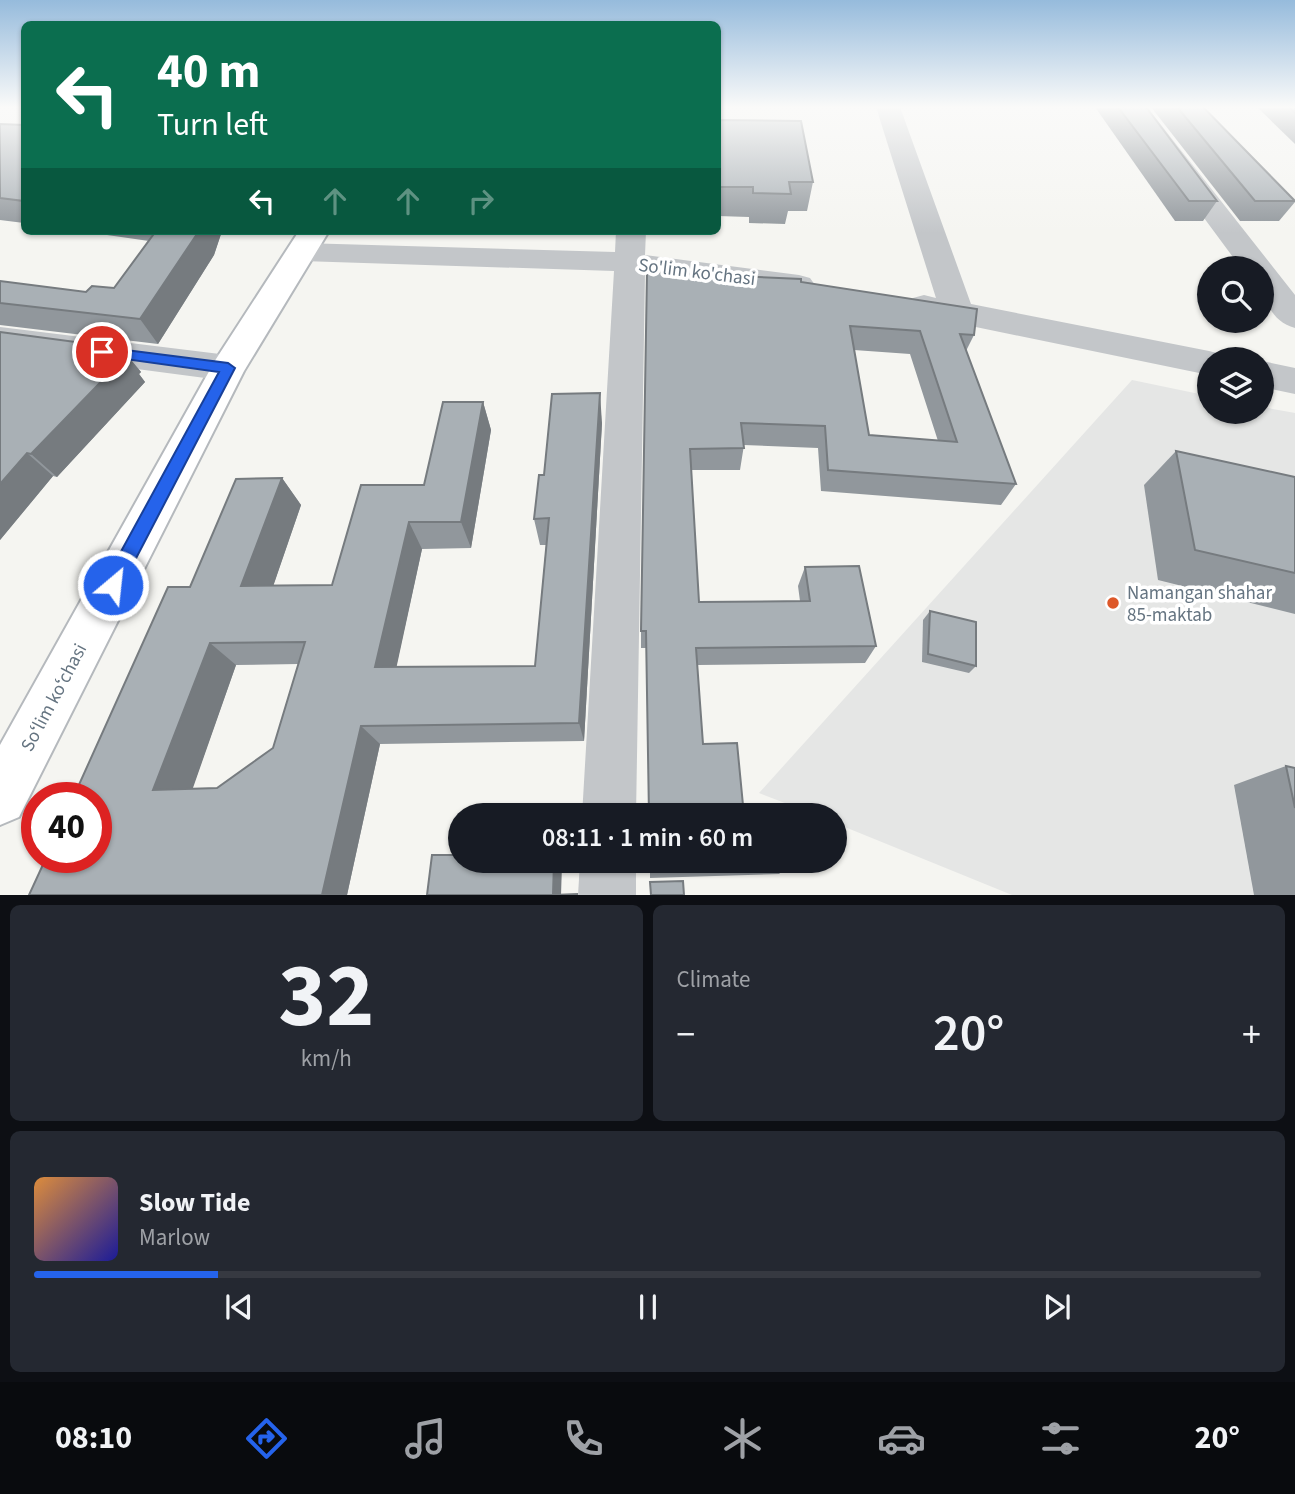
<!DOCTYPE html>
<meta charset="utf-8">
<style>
:root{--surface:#171b24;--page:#242831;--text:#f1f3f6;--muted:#9ea1a6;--line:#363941;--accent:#2563eb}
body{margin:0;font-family:"Source Sans 3",sans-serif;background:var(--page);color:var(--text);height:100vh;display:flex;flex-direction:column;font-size:26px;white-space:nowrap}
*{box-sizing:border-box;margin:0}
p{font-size:23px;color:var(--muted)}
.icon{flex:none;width:38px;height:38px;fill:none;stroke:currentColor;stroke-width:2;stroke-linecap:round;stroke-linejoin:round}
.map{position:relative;height:895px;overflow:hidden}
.side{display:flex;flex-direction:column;gap:10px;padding:10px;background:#0d0f14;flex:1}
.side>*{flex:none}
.top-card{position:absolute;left:21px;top:21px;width:700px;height:214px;border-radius:10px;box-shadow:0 2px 5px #0004;background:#0b6e4f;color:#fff;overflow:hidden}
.buttons{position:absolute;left:1197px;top:256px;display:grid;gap:14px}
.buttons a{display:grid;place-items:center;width:77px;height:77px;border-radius:50%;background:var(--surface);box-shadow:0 2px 5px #0004;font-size:35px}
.speed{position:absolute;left:21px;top:782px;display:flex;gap:14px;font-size:35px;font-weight:700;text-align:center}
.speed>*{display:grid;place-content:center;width:91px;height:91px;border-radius:50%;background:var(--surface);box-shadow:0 2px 5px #0004;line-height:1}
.speed .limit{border:10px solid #d22;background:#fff;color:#111}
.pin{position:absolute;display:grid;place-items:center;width:60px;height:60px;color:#fff;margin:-30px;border:4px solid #fff;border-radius:50%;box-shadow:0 2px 7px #0007}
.me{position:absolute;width:77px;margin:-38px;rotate:28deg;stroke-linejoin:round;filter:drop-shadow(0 0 5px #0008)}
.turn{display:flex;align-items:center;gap:24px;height:147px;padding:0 21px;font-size:32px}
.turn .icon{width:91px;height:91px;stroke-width:2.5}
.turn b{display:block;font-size:49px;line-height:60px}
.lanes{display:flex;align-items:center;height:66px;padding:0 21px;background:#0003;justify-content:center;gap:35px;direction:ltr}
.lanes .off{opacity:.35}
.big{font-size:52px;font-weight:600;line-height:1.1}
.side .tile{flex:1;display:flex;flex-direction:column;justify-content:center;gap:10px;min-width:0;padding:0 24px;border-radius:10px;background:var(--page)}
.side .dial{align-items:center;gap:0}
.dial b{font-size:91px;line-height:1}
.song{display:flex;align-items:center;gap:21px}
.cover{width:84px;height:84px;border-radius:10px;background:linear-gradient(135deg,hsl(30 70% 55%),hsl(240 70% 35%))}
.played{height:7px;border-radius:4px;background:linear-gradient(90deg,var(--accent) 15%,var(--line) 15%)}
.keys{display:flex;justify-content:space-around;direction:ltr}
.heat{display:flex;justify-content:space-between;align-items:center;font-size:38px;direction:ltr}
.side .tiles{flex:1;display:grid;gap:10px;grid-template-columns:1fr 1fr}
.tile:last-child{grid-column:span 2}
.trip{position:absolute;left:448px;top:803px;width:399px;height:70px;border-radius:35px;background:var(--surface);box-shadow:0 2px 5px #0004;font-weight:600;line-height:70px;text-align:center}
.tab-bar{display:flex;height:112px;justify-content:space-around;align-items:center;background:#090b0e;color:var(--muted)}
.tab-bar .icon{width:49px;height:49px}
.tab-bar .selected{color:var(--accent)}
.tab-bar b{font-size:32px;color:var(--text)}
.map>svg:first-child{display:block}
</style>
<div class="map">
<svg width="1295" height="896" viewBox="0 0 1295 896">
<rect width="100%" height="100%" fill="#f5f5f1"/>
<polygon fill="#e5e6e5" points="1132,380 1209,396 1209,411 1262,411 1262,407 1295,413 1295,895 1012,895 835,823 835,816 816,815 759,793"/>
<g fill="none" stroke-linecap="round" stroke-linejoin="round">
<defs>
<polygon id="secondary" points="299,231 329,231 244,371 19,817 0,825 0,745 216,359"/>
</defs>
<use href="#secondary" stroke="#b5b9bd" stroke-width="4"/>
<g fill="#c3c6c9" fill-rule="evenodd">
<polygon points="876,107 900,107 971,304 1209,351 1221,354 1224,359 1209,359 1209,375 913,314 908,306 913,298 924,295 936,298"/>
<path d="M 1122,107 L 1147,107 L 1295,295 L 1295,328 C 1267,320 1262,293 1262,268 L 1241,268 Z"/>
<polygon points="616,231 646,231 645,255 799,275 810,278 815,285 810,292 799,295 645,274 636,816 582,816 614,271 302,261 291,259 287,252 291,245 302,243 615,252"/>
<polygon points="0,327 228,355 240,359 246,368 240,377 228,381 0,351"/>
<polygon points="1262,361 1295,368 1295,394 1262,387"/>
<polygon points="580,861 636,861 636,896 578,896"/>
</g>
<use href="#secondary" fill="#fff" fill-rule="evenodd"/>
</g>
<g fill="#91979c" fill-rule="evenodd">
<polygon points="1095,107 1146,107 1217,201 1203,221 1175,221"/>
<polygon points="1151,107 1203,107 1295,202 1279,221 1240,221"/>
<polygon points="1257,107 1295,107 1295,144"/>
<polygon points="718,120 813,182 807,211 788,211 785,224 749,223 749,217 718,216"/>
<polygon points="0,124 24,125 24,223 0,220"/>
<polygon points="79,231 222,231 214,255 158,344 0,325 0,281 86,292 114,288 149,241"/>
<path d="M 647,272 L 801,282 L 974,335 L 966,351 L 1016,484 L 1001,505 L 821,491 L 818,448 L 744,445 L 740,470 L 691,470 L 699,602 L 800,601 L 798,586 L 805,567 L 876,646 L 865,663 L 698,665 L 649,816 L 646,648 L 641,648 L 641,631 ZM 854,350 L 910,354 L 938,441 L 869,435 Z"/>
<polygon points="0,332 121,348 141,372 139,374 145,382 57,477 53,476 0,540"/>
<path d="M 483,402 L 491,430 L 471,548 L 422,549 L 396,667 L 535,666 L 546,545 L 540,545 L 534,519 L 544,475 L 602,423 L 584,741 L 380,744 L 347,895 L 29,895 L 190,587 L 282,478 L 301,505 L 273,586 L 332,585 L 424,485 ZM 298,664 L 273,748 L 217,788 L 192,789 L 236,665 Z"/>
<polygon points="1176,451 1295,477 1295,614 1158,580 1144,485"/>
<polygon points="930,611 976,666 969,673 922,662 923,620"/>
<polygon points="1286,766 1295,768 1295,895 1254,895 1234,785"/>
<polygon points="650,861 787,867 779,874 650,878"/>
</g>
<g fill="#767b7f">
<polygon points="199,231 222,231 214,255 158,344 140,319"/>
<polygon points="121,348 141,372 139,374 145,382 57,477 31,454 116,356"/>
<polygon points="600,393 602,423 584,741 579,723"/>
<polygon points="483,402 491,430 471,548 461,522"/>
<polygon points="27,453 53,476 0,540 0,484"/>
<polygon points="282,478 301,505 265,610 241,586"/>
<polygon points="409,522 422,549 392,688 375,667"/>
<polygon points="210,643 236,665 187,805 153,790"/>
<polygon points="361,726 380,744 347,895 322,895"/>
<polygon points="554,861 560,861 562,865 561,895 553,895"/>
</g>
<g fill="#a9b0b5" stroke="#767b7f" stroke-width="2" fill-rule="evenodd">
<polygon points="1118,107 1146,107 1217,201 1189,201"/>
<polygon points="1177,107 1203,107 1295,201 1255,201"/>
<polygon points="1289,107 1295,107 1295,113"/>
<polygon points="718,120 801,121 813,182 789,182 791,194 753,193 753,187 718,187"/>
<polygon points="0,124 24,125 24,201 0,198"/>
<polygon points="156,231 199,231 140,319 0,303 0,281 86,292 92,286 114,288"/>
<path d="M 647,272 L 801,279 L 801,282 L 977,309 L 974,335 L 960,334 L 1016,484 L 828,470 L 825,426 L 741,423 L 744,448 L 690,449 L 699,602 L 810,601 L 805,567 L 859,566 L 876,646 L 696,648 L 703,744 L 737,743 L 743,805 L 780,805 L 781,816 L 649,816 L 646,631 L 641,631 ZM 850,326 L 920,331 L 957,442 L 869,435 Z"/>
<polygon points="0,332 121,348 116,356 125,357 31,454 27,453 0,484"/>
<path d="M 600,393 L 579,723 L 361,726 L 322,895 L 29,895 L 46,858 L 96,858 L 96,798 L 73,798 L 168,587 L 190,587 L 236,479 L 282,478 L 241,586 L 332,585 L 361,485 L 424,485 L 443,402 L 483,402 L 461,522 L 409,522 L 375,667 L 535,666 L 549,518 L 534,519 L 539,475 L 544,475 L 552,394 ZM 305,642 L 273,748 L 217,788 L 153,790 L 210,643 Z"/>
<polygon points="1176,451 1295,477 1295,573 1195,550"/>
<polygon points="930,611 976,622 976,666 928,654"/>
<polygon points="1286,766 1295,768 1295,808"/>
<polygon points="432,855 460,855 460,861 554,861 553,895 577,894 577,895 427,895"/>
<polygon points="650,861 786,861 787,867 650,870"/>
<polygon points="683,881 684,895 651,895 650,882"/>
</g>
<linearGradient id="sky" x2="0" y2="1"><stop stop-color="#96bbdc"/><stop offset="0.46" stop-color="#fafaf9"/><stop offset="1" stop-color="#fafaf9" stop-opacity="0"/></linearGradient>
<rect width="1295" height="233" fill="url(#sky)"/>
<polygon fill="#2563eb" stroke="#184099" stroke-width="2" points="102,347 228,363 235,368 119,591 113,594 106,591 104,585 106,579 219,372 96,355 96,348"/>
<circle fill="#dd5829" stroke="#fff" stroke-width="2.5" cx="1113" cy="603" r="7"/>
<g text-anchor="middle" stroke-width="7" stroke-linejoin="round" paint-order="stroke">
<g font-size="19" fill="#657481" stroke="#fff">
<text transform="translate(697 271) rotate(7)" y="7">So'lim ko'chasi</text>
<text transform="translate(53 697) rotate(-62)" y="7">Soʻlim koʻchasi</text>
</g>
<g font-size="19" fill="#657481" stroke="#fff" text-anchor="start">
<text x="1127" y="599">Namangan shahar<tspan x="1127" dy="22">85-maktab</tspan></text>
</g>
</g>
</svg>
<div class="buttons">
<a><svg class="icon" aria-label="search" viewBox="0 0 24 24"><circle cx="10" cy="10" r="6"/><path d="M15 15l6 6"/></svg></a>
<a><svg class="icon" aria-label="layers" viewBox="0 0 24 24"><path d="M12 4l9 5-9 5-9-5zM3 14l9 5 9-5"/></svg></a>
</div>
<div class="speed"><div class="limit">40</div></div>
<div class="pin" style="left:102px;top:352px;background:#d93025"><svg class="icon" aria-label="arrive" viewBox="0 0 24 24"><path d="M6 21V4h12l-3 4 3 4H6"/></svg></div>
<svg class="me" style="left:113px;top:585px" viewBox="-20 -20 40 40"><circle r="17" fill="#2563eb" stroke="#fff" stroke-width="3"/><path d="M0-11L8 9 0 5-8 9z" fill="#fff"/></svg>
<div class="trip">08:11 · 1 min · 60 m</div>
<div class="top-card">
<div class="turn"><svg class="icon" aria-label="left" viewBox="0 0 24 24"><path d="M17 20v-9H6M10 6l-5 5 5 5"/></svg><div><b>40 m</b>Turn left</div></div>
<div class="lanes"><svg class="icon" aria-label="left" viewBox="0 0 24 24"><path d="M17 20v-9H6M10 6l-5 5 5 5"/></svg><svg class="icon off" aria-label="ahead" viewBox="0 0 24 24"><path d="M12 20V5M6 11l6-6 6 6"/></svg><svg class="icon off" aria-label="ahead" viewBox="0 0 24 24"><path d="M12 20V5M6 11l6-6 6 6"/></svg><svg class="icon off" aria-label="right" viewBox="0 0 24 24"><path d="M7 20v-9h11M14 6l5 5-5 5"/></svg></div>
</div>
</div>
<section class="side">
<div class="tiles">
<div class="tile dial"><b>32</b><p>km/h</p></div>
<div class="tile"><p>Climate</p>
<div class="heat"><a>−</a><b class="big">20°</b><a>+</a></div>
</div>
<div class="tile">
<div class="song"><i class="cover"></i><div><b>Slow Tide</b><p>Marlow</p></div></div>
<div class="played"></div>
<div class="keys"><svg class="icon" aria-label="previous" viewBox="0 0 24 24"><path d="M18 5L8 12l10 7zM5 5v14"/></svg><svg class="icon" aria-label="pause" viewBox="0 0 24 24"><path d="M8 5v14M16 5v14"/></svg><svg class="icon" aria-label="next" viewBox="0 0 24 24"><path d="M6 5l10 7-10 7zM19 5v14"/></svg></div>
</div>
</div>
</section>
<nav class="tab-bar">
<b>08:10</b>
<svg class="icon selected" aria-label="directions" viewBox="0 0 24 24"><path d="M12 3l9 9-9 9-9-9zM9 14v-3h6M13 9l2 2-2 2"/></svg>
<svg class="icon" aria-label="music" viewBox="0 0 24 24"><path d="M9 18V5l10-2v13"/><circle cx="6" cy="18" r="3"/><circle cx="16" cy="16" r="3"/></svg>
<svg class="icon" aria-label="phone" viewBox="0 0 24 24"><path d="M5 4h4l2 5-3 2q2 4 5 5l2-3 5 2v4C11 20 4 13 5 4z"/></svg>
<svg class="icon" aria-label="climate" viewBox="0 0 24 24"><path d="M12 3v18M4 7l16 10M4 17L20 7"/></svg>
<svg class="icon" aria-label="car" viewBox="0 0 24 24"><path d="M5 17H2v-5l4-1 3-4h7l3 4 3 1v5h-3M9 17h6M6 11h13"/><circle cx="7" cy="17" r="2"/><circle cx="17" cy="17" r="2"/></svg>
<svg class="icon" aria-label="filters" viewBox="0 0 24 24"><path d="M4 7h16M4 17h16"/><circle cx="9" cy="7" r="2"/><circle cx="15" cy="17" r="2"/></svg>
<b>20°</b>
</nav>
